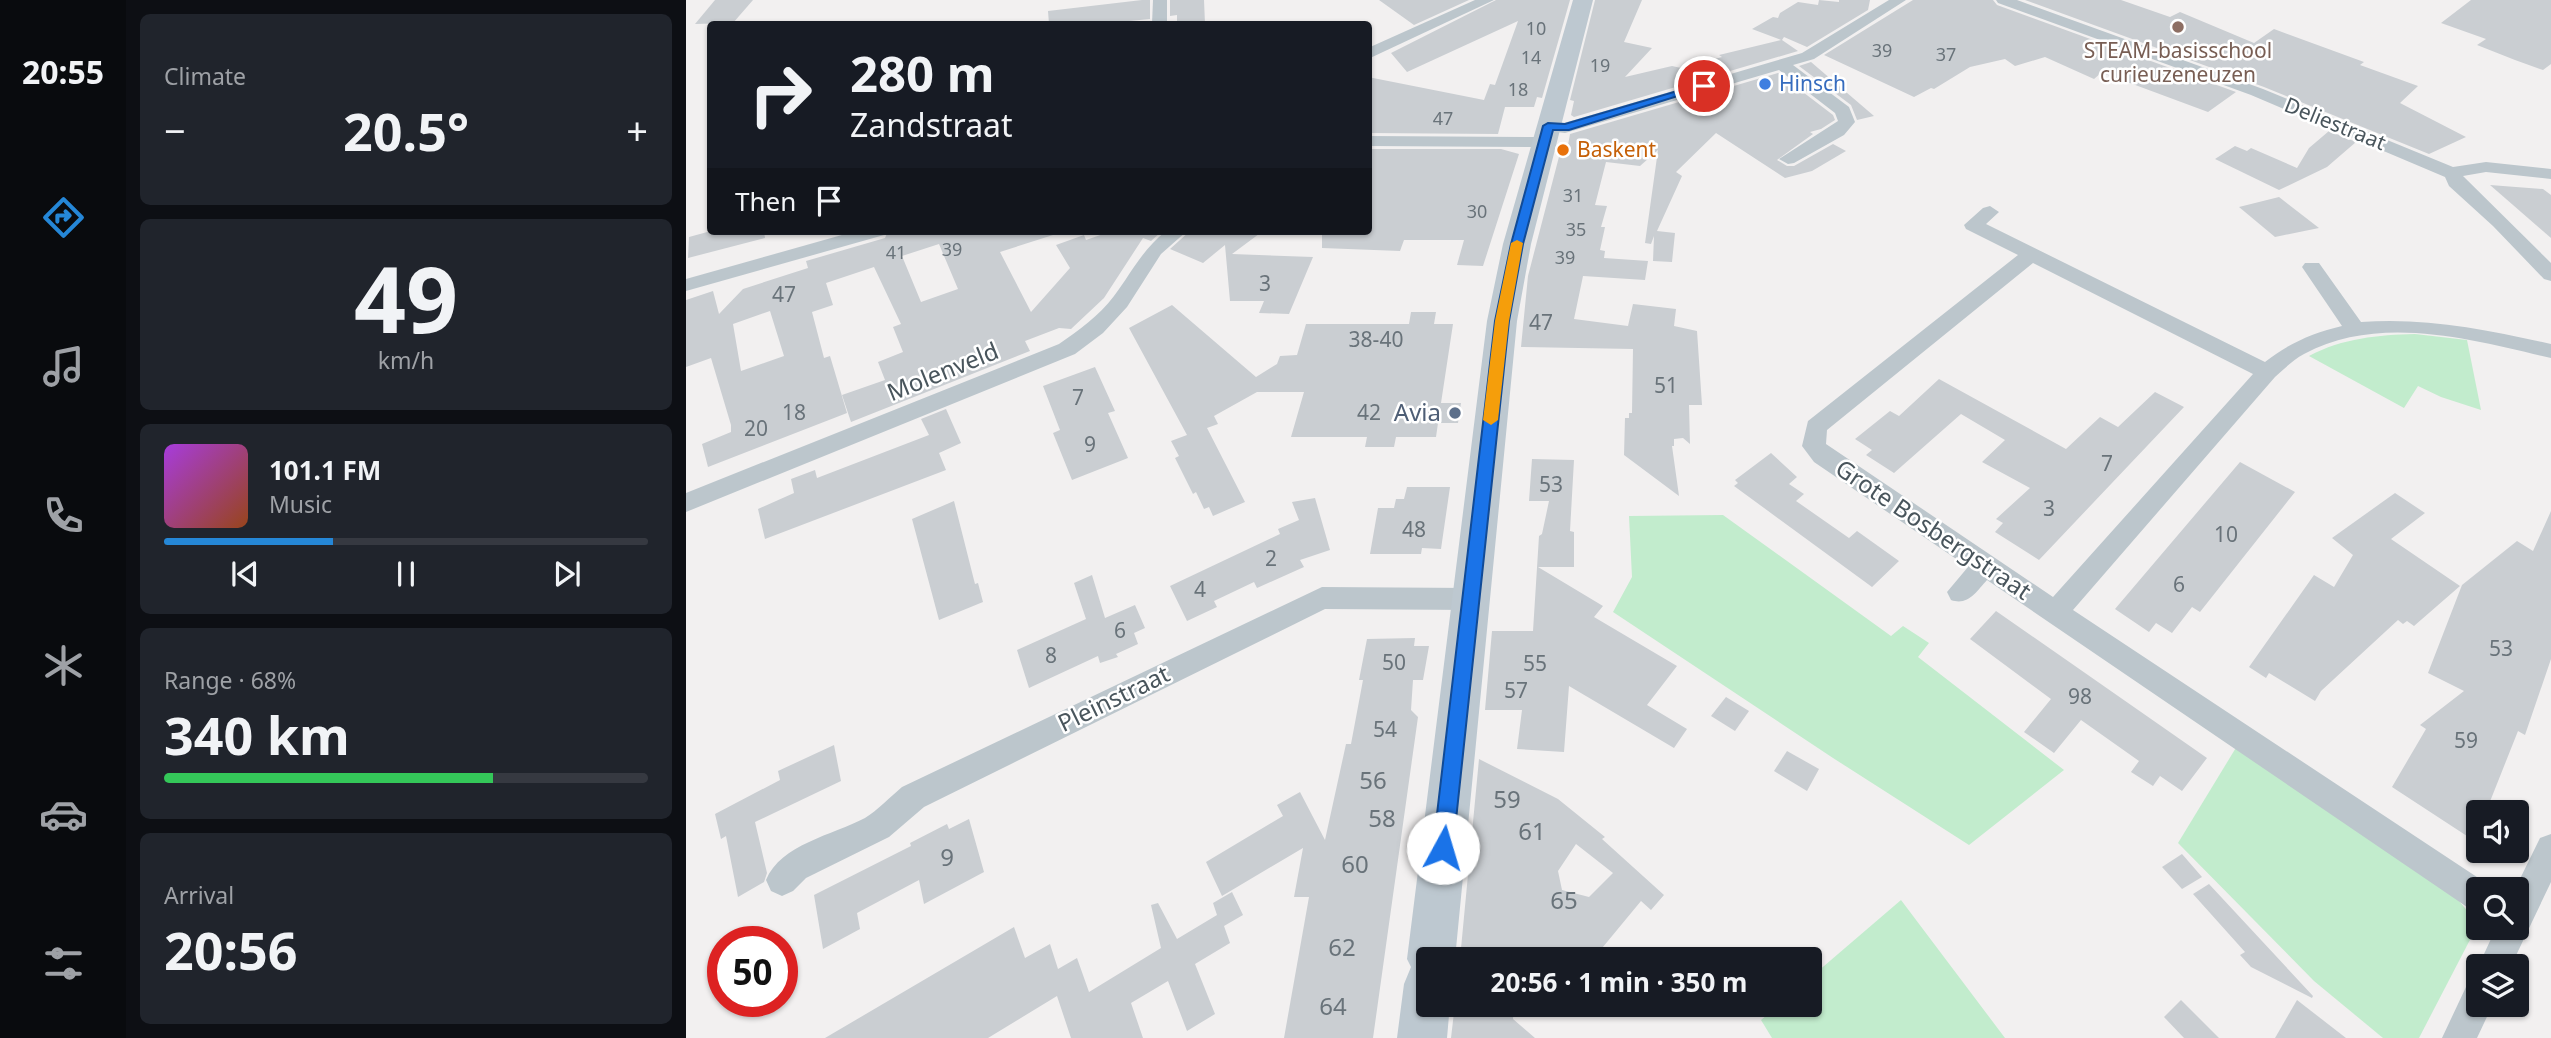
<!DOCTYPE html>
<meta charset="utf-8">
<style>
:root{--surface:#171b24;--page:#20242c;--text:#f1f3f6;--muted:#9ea1a6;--line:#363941;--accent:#2587d7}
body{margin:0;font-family:"Noto Sans",sans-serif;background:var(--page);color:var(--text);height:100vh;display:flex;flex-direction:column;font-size:26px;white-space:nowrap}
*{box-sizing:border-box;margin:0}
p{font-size:23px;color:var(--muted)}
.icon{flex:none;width:38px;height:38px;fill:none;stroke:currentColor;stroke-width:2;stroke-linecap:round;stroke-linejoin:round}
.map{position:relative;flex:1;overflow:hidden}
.sheet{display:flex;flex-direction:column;gap:14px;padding:14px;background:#0d0f14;width:560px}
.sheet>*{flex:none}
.banner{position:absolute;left:21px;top:21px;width:665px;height:214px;border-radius:7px;box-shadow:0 2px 5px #0004;background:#171b24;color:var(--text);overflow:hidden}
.controls{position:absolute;left:1780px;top:800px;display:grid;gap:14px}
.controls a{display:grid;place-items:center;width:63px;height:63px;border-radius:7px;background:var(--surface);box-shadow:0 2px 5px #0004;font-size:35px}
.speed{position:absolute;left:21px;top:926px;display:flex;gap:14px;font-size:35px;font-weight:700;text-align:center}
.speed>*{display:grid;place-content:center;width:91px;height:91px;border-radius:50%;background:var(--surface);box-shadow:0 2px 5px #0004;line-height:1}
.speed .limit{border:10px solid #d22;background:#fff;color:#111}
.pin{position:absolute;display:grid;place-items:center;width:60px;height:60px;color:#fff;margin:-30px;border:4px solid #fff;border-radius:50%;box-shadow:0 2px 7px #0007}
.me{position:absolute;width:77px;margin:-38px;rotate:6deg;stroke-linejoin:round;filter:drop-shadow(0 0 5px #0008)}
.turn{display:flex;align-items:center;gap:24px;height:147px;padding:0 28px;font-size:32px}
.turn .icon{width:91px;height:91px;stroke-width:2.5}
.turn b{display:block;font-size:49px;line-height:60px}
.then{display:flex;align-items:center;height:66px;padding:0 28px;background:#0003;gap:14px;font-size:26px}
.big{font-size:52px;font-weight:700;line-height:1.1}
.sheet .tile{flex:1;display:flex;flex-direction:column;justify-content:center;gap:10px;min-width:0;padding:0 24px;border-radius:10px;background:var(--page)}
.sheet .dial{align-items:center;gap:0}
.dial b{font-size:91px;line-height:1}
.song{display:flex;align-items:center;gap:21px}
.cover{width:84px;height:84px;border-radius:10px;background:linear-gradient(135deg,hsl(280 70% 55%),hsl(20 70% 35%))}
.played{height:7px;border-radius:4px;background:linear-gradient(90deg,var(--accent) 35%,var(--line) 35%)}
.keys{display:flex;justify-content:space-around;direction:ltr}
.heat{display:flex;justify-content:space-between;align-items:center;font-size:38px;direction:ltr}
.charge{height:10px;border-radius:5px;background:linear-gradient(90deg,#34c759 68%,var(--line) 0)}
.trip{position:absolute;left:730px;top:947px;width:406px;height:70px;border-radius:7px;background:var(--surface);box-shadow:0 2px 5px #0004;font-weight:700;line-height:70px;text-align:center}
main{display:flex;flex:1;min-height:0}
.menu{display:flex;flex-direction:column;width:126px;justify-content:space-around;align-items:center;background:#090b0e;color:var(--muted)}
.menu .icon{width:49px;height:49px}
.menu .current{color:var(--accent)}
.menu b{font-size:32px;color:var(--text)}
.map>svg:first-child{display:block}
</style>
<main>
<nav class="menu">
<b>20:55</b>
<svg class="icon current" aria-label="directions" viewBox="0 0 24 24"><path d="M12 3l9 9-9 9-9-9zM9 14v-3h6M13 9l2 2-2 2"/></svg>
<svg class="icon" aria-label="music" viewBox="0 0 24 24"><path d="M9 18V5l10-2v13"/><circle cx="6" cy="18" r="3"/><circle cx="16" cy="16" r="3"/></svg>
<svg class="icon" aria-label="phone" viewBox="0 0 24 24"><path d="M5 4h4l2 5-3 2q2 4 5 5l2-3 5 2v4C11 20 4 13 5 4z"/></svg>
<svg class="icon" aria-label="climate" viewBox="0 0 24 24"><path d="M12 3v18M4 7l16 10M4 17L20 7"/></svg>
<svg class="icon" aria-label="car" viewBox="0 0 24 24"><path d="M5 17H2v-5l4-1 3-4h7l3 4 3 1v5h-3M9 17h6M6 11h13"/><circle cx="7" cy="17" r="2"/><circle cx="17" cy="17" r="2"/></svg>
<svg class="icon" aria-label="filters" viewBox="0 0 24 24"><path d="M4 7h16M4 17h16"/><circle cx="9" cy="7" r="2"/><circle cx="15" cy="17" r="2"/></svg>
</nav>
<section class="sheet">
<div class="tile"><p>Climate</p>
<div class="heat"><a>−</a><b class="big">20.5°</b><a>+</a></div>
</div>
<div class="tile dial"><b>49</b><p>km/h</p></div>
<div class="tile">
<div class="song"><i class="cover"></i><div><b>101.1 FM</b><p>Music</p></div></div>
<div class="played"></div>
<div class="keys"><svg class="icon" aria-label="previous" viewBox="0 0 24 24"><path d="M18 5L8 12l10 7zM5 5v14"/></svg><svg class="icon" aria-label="pause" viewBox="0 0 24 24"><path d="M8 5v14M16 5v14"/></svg><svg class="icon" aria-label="next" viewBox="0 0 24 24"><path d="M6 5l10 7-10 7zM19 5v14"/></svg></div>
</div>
<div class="tile"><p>Range · 68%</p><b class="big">340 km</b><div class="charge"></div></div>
<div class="tile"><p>Arrival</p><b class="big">20:56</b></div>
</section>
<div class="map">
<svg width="1865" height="1038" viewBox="0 0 1865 1038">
<rect width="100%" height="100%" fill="#f2f0f0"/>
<g fill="#c2eccd">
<path d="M 1729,334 L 1781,340 L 1795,410 L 1755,397 L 1732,386 L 1718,408 L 1623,356 C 1657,338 1692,335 1729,334 Z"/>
<polygon points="1037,515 1205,636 1217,626 1243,643 1232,657 1378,770 1283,845 1147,758 927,612 946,577 943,516"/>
<polygon points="1551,746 1767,894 1784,914 1787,934 1733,1038 1697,1038 1628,981 1492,843"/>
<polygon points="1215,900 1319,1038 1086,1038 1075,1020 1093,1005 1124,1004 1124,978"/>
</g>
<g fill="#caced2" fill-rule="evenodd">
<polygon points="29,0 67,0 47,23 9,24"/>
<polygon points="456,0 464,0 464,19 412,24 363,24 362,11"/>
<polygon points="484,0 518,0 519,24 491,24 491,15 484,16"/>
<polygon points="693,0 783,0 728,25"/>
<polygon points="810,0 884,0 856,98 851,97 848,107 819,107 812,134 682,133 682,77 798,100 804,84 809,85 832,21 721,72 705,53"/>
<polygon points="909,0 956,0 938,42 966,48 939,77 986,66 995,68 1036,57 1033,55 1095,40 1066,29 1087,17 1092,18 1094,13 1112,2 1132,5 1133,0 1153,2 1153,0 1184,0 1182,10 1121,47 1098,37 1096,40 1112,51 888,117 885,115 888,101 884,100"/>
<polygon points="1227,0 1307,0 1311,5 1550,92 1522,112 1425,76 1415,73 1408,79 1359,57 1329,66 1319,59 1284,67 1248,89 1245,88 1228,97 1138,55"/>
<polygon points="1339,0 1435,0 1484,17 1494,12 1568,43 1588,29 1678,62 1674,65 1732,86 1714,103 1780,137 1743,154 1578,87"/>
<polygon points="1785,0 1865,0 1865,64 1857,70 1829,60 1791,45 1800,39 1755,23"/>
<polygon points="1125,62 1188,116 1171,120 1165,105 1113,66"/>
<polygon points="1092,73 1147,115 1149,120 1135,129 1124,132 1127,134 1091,160 1101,166 1108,166 1147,144 1160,151 1126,171 1099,178 1030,133 990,172 996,176 971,231 989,233 986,262 967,261 968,236 965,244 959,243 972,150 954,166 920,162 909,205 921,206 915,227 919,227 914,250 919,251 918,258 962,261 959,280 897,276 888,319 942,326 947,304 990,309 988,326 1011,331 1016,405 1003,405 1004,444 997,438 988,439 988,446 986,446 993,496 938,455 939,418 943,418 943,413 946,413 947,349 835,347 842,276 875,149 882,145 884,134"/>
<polygon points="1643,131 1670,142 1641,167 1593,190 1529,159 1549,146 1561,151 1565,148 1611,168 1623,148"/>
<polygon points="682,149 815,149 833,154 797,266 771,265 778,240 718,240 714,251 636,248 636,231 682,231"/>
<polygon points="1804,185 1857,189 1865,195 1865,238"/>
<polygon points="1593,197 1633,228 1589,237 1553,207"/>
<polygon points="25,231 78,231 79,238 2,258 3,237"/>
<path d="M 202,231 L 367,231 L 367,235 L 314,252 L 345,312 L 384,268 L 370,245 L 398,235 L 400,240 L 426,231 L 476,231 L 465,241 L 457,238 L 418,298 L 385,329 L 373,328 L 339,341 L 344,351 L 165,422 L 156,395 L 199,380 L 192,362 L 217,352 L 207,327 L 215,324 L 188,267 L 140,283 L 147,305 L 126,312 L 138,358 L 144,356 L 161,413 L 22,467 L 16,444 L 45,432 L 45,425 L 25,358 L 0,367 L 0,300 L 27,291 L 33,314 L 57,289 L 122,268 L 120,261 L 199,238 ZM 253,244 L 272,289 L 235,302 L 216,256 ZM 84,311 L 98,356 L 55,371 L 47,324 Z"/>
<polygon points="504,231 577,231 546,254 627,257 603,314 573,313 578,301 544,301 539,245 517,263 484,249"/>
<polygon points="486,305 570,377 591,364 594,356 611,355 620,324 723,324 725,312 750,312 748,324 767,324 755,403 775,403 772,423 752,423 750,437 710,437 708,447 679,447 681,437 605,437 618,392 571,392 528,416 532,424 521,428 559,502 527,516 523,507 518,509 510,492 507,494 489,458 493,456 485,441 501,435 443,328"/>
<polygon points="409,367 429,411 422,413 442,458 386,480 367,433 374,430 357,386"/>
<polygon points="1253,379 1380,449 1414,417 1432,427 1469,392 1498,407 1353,560 1309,532 1317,523 1310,519 1344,488 1296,462 1319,440 1275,414 1208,473 1180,455 1186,450 1169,439 1204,411 1213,416"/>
<polygon points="260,409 275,443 253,453 260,470 79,539 72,509 108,493 105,479 129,470 131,478 243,435 235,419"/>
<polygon points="1085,453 1111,477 1103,484 1118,494 1110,501 1163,538 1171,531 1213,561 1186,587 1048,486 1052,483 1049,480"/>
<polygon points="846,459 888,460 884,531 888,532 888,567 852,567 917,606 908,617 991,666 961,705 1001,729 988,748 883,686 878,752 831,749 836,710 799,710 806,631 847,631 853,536 856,534 863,501 843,501"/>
<polygon points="1554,462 1609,492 1514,612 1506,607 1486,633 1470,623 1463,632 1429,609"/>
<polygon points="721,487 764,487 755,549 736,548 735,554 684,554 692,508 708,508 710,499 718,499"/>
<polygon points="1709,493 1739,513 1705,539 1774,586 1728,626 1721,621 1717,624 1712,620 1635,691 1629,701 1583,673 1580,678 1563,667 1628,575 1648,587 1667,555 1646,538"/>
<polygon points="629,498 644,550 614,560 618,567 571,588 568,582 528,601 531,607 501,621 484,586 594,534 592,529 613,520 606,502"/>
<polygon points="268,501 289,584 292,583 297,602 253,620 226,519"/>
<polygon points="1865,511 1865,659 1839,735 1832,731 1805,799 1798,812 1792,812 1792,823 1784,838 1706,787 1740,729 1734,725 1778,691 1742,673 1776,585 1831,541 1847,551"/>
<polygon points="406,575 419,618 449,605 459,628 448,633 452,644 430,654 432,657 414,663 412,656 343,688 331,650 400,619 388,583"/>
<polygon points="1310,611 1521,758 1496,791 1474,776 1467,786 1445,772 1453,761 1395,720 1368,753 1338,732 1365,699 1284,639"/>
<polygon points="729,638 728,646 743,646 737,680 727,680 725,710 732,717 687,1038 598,1038 623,897 608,897 617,848 536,896 520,862 597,816 591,805 614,792 639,840 660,744 665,744 677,680 673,680 681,639"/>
<polygon points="1040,697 1063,711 1049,731 1025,716"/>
<polygon points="148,745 155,781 69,822 81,873 78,882 52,897 40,836 35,839 29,814 94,780 92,771"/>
<polygon points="1101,751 1133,769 1121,791 1088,771"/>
<path d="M 793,759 L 872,799 L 919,837 L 916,839 L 978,895 L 965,910 L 955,901 L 907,959 L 774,959 ZM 890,844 L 927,873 L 903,897 L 876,890 L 872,871 Z"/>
<polygon points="283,819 298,872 238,904 233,880 171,913 174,929 137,949 128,895 225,846 224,843 261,824 263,829"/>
<polygon points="1496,854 1516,877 1496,889 1476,867"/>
<polygon points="1523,884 1627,996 1626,998 1565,967 1554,955 1559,952 1507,894"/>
<polygon points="546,892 557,915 538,926 544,943 509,964 529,1014 501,1031 482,981 445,1003 457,1038 385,1038 371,996 302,1038 139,1038 328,927 339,958 364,944 372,969 391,958 403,992 475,948 465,905 472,903 491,939 531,915 527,903"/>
<polygon points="1495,1000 1533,1038 1498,1038 1478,1017"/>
<polygon points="1611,1000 1660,1038 1589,1038"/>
<polygon points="769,1004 828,1004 827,1019 849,1038 765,1038"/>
</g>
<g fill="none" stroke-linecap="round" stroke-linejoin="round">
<g fill="#bcc6cc" fill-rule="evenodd">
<polygon points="467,0 481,0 481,24 466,24"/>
<polygon points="789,0 808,0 682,59 682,48"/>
<polygon points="1203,0 1220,0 1128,59 1107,65 1163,107 1169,122 1158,135 1108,163 1102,164 1093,159 1152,121 1149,113 1093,70 879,133 856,130 854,126 862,121 878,123 1116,53"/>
<polygon points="1310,0 1331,0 1577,89 1767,167 1800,162 1865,169 1865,179 1800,172 1777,176 1865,263 1865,281 1858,279 1807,226 1763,186 1759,177 1565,95 1312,3"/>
<polygon points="682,136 858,137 867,142 858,147 682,146"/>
<path d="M 1304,206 L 1313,212 L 1300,224 L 1579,362 C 1603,343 1627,333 1656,326 L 1616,267 L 1619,263 L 1633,263 L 1675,322 C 1740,317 1802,330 1865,344 L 1865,358 C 1787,340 1694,313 1618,354 C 1607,360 1598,369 1589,377 L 1387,610 L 1803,885 L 1805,889 L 1792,889 L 1792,912 L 1781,907 L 1301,580 C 1290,592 1282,606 1265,600 L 1261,592 L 1282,567 L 1128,462 L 1116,446 L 1122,421 L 1332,255 L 1280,229 L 1278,225 L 1297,208 ZM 1347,263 L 1567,374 L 1367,597 L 1140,444 L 1141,430 Z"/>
<polygon points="170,231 200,231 198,235 0,291 0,279"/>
<path d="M 480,231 L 501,231 L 475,254 L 441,307 L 417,333 L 389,354 L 0,512 L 0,493 L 373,344 C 393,330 413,316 428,296 C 446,272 456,250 480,231 Z"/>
<path d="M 636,587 L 785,588 L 794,591 L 798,599 L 794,607 L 785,610 L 639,609 L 238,807 L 203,837 L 120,878 L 107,891 L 96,896 L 85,891 L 80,880 C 95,844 147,835 179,818 C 192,810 204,797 216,787 Z"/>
<polygon points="1865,834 1865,882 1825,966 1792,967 1810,928 1830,928 1829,889 1854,838"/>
<polygon points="1792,982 1792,1004 1807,1004 1791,1038 1756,1038 1780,987"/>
</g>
<polygon fill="#bdc8d0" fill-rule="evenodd" points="887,0 907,0 845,244 831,321 769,959 742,959 742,1004 764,1004 761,1038 711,1038 718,984 725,967 721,959 801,321 817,244"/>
</g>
<polygon fill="#1a73e8" stroke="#114b97" stroke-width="2" points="1015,84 1024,86 883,130 867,130 837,244 823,321 767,848 764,855 757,858 750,855 747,848 809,321 825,244 857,126 862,123 879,124"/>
<polygon fill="#f59e0b" points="831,240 837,243 823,321 812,420 805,425 797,420 809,321 825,243"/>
<circle fill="#8d6e63" stroke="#fff" stroke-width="2.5" cx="1492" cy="27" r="7"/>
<circle fill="#3f7fe0" stroke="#fff" stroke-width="2.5" cx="1079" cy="84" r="7"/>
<circle fill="#e8710a" stroke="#fff" stroke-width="2.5" cx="877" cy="150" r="7"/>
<circle fill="#5c6f8a" stroke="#fff" stroke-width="2.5" cx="769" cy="413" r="7"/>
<g text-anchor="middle" stroke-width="5" stroke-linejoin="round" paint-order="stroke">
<g font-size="18" fill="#69737a">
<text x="850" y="35">10</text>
<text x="1196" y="57">39</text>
<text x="1260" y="61">37</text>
<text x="845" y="64">14</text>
<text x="914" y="72">19</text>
<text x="832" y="96">18</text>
<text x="757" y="125">47</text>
<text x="887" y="202">31</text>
<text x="791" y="218">30</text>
<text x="890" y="236">35</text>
<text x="266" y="256">39</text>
<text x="210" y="259">41</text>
<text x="879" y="264">39</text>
</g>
<g font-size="21" fill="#785e54" stroke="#fff">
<text x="1492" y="58">STEAM-basisschool<tspan x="1492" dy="24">curieuzeneuzen</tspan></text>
</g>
<g font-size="21" fill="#366cbe" stroke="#fff" text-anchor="start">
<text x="1093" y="91">Hinsch</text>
</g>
<g font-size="21" fill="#49555c" stroke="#fff">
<text transform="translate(1649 124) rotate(22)" y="7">Deliestraat</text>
</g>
<g font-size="21" fill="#c56008" stroke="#fff" text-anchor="start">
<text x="891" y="157">Baskent</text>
</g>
<g font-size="21" fill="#69737a">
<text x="579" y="291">3</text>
<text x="98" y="302">47</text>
<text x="855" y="330">47</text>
<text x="690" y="347">38-40</text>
<text x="980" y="393">51</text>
<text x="392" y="405">7</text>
<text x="108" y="420">18</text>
<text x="683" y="420">42</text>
<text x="70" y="436">20</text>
<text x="404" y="452">9</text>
<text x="1421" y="471">7</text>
<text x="865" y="492">53</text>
<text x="1363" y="516">3</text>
<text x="728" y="537">48</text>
<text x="1540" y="542">10</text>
<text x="585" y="566">2</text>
<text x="1493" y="592">6</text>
<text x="514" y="597">4</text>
<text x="434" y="638">6</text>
<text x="1815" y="656">53</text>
<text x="365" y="663">8</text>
<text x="708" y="670">50</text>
<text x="849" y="671">55</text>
<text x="830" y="698">57</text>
<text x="1394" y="704">98</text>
<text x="699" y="737">54</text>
<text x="1780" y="748">59</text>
</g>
<g font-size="24" fill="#49555c" stroke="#fff">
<text transform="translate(257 372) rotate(-22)" y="8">Molenveld</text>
<text transform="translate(1247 530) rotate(34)" y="8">Grote Bosbergstraat</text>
<text transform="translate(428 699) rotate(-26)" y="8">Pleinstraat</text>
</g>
<g font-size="24" fill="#4e5e75" stroke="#fff" text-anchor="end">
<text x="755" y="421">Avia</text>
</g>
<g font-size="24" fill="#69737a">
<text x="687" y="789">56</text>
<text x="821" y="808">59</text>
<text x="696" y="827">58</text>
<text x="846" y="840">61</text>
<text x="261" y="866">9</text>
<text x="669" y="873">60</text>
<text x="878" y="909">65</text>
<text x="656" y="956">62</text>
<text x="647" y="1015">64</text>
</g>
</g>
</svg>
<div class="controls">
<a><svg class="icon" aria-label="sound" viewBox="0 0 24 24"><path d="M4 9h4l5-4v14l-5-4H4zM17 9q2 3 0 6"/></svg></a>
<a><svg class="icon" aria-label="search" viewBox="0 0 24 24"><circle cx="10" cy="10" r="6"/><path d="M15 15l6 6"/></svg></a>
<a><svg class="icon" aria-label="layers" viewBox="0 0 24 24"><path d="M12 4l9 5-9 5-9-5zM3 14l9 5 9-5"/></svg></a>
</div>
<div class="speed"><div class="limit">50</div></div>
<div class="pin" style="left:1018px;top:86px;background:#d93025"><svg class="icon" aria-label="arrive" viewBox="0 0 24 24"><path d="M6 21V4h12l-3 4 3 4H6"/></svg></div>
<svg class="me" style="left:757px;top:848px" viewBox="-20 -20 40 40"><circle r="19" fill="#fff"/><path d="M0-13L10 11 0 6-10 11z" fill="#1a73e8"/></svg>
<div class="trip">20:56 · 1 min · 350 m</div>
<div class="banner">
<div class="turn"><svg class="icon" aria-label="right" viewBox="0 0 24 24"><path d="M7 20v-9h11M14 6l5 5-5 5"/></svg><div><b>280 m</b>Zandstraat</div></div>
<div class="then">Then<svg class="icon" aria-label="arrive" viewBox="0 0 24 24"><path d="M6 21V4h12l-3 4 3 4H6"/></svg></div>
</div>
</div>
</main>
